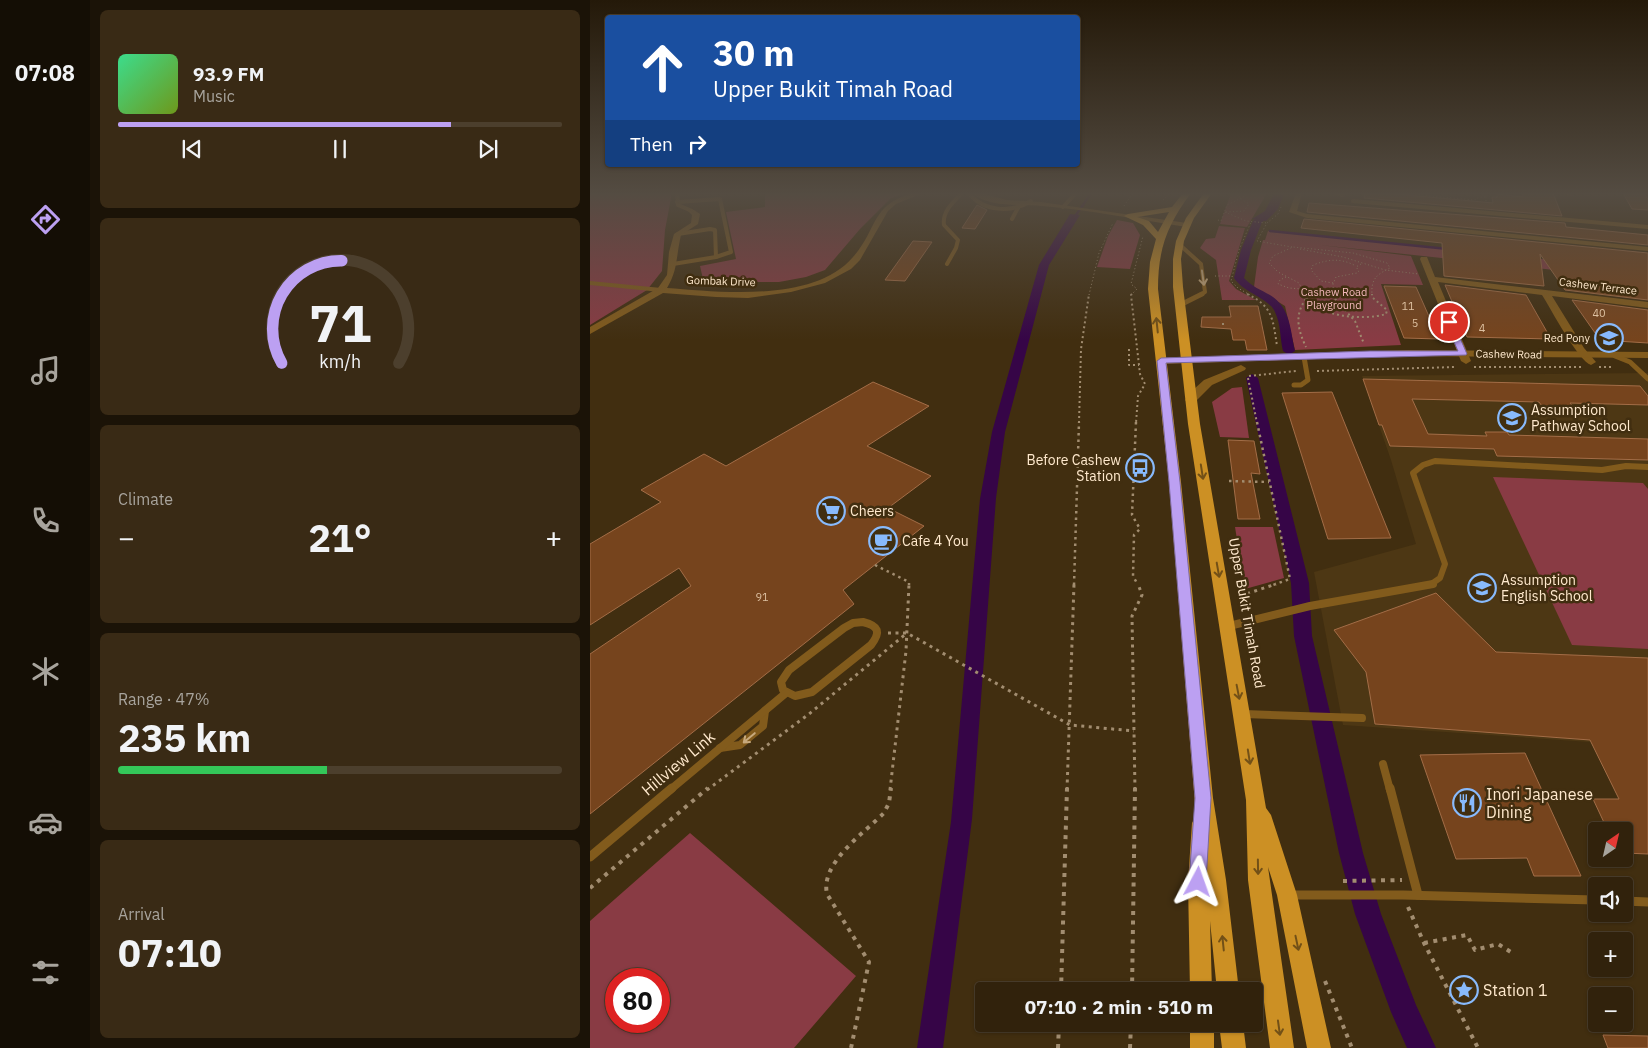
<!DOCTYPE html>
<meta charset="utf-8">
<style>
:root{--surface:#31220c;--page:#392a15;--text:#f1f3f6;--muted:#a8a49d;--line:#4c3f2d;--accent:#bca0f2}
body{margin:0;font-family:"IBM Plex Sans",sans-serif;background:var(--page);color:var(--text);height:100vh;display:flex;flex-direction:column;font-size:19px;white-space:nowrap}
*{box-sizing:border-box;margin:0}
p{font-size:16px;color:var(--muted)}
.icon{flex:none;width:28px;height:28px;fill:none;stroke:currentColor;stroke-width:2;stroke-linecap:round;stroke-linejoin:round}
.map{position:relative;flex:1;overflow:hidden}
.sheet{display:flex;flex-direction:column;gap:10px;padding:10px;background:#1b1307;width:500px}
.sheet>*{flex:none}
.top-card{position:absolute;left:15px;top:15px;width:475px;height:152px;border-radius:5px;box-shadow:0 1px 4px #0004,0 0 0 1px var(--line);background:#1a4fa0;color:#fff;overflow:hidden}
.needle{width:32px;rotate:34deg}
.fabs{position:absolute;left:998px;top:822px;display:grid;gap:10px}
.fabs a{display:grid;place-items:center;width:45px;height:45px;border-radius:5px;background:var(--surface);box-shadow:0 1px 4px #0004,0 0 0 1px var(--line);font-size:25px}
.speed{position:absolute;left:15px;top:968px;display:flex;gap:10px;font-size:25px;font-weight:700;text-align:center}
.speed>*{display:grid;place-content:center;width:65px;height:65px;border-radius:50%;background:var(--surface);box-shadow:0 1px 4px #0004,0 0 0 1px var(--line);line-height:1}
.speed .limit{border:8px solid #d22;background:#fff;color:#111}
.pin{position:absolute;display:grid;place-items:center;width:42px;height:42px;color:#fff;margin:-21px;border:2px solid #fff;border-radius:50%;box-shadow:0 1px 5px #0007}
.me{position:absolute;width:55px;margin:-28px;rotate:4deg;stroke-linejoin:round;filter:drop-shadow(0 0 4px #0008)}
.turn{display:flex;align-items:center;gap:18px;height:105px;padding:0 25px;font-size:22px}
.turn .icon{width:65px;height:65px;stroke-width:2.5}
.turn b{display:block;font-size:35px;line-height:42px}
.then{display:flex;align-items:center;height:48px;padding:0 25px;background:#0003;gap:10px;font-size:19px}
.big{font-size:38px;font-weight:700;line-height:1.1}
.sheet .tile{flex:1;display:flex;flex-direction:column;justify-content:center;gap:8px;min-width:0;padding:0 18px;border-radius:8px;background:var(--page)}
.sheet .dial{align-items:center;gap:0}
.dial svg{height:130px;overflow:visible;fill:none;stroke:var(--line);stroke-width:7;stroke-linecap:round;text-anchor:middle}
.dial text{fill:var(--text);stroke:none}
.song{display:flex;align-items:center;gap:15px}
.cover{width:60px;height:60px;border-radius:8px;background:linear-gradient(135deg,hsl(150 70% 55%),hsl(80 70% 35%))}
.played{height:5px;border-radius:2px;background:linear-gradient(90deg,var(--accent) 75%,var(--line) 75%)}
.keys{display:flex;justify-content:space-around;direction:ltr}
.heat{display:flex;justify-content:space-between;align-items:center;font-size:28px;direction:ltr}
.charge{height:8px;border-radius:4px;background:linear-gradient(90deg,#34c759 47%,var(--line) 0)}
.trip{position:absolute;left:385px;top:982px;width:288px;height:50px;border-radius:5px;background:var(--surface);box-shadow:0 1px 4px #0004,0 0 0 1px var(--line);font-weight:700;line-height:50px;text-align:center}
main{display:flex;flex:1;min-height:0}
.tab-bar{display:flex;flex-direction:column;width:90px;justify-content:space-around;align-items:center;background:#140e05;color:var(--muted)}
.tab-bar .icon{width:35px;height:35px}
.tab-bar .active{color:var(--accent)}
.tab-bar b{font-size:22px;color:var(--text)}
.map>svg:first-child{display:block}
</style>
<main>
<nav class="tab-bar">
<b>07:08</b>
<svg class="icon active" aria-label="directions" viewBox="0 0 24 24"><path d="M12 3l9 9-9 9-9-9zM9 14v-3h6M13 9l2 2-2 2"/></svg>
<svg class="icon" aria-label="music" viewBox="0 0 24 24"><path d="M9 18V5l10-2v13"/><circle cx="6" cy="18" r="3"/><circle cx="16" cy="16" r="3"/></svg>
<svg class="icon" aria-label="phone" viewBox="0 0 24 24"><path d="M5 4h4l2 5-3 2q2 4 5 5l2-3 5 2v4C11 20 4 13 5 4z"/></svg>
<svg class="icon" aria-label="climate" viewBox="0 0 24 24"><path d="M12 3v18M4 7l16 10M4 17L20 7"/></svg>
<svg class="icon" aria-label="car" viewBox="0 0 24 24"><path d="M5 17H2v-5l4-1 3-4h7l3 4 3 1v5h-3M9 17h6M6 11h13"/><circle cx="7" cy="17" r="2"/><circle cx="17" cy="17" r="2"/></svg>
<svg class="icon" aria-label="filters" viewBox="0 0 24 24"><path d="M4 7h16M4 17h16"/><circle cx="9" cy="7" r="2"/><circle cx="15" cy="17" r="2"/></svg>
</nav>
<section class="sheet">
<div class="tile">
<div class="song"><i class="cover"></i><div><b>93.9 FM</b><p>Music</p></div></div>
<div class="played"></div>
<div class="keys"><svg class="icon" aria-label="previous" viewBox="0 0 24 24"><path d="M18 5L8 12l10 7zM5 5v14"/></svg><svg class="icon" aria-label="pause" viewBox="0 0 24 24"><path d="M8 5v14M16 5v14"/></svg><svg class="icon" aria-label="next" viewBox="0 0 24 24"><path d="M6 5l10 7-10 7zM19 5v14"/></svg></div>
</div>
<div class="tile dial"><svg viewBox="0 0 100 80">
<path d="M14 69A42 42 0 1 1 86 69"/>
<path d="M14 69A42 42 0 0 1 51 6" stroke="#bca0f2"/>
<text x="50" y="56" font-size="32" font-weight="700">71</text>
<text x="50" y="72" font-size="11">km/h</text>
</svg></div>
<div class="tile"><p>Climate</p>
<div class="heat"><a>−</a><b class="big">21°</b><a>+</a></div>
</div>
<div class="tile"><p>Range · 47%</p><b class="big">235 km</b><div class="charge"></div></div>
<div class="tile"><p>Arrival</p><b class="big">07:10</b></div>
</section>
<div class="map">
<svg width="1058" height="1048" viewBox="0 0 1058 1048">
<rect width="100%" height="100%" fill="#412e10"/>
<polygon fill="#4d3714" points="1058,373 1058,746 753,725 724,572 826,544 801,460 772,376"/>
<g fill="#893b44" fill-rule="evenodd">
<polygon points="0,193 81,193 81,198 75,230 72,271 57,290 0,325"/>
<polygon points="175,193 317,193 301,198 270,229 235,270 216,277 189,282 149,282 113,279 110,266 146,259 136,212 175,207"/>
<polygon points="641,193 677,193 657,227 630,224"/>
<polygon points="527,220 543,223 550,235 540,269 507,267 518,236"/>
<polygon points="629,226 655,228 639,281 646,289 666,300 632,300 626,260 610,248 616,239 625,238"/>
<polygon points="678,231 1058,270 1058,280 730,245 821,256 833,285 791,284 811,345 705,350 695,306 664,287 668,257 673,240 675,240"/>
<polygon points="652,387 659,438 630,437 622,402 642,388"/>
<polygon points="903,477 1053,483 1058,489 1058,649 982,645"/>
<polygon points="645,527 683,527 694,578 655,589"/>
<path d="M 100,833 L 266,976 L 204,1048 L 0,1048 L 0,921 ZM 26,979 L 69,979 L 69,1021 L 26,1021 Z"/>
</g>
<g fill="#360547">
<polygon points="684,193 694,194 688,209 676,221 662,219 675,211"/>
<polygon points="480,214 490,215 459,265 415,432 406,498 382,819 353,1048 327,1048 361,822 390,499 402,432 449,265"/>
</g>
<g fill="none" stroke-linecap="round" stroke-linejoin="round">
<g stroke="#360547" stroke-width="2.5">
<polyline points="484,218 501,193"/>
<polyline points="680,231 858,249"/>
</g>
<g fill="#360547" fill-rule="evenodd">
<path d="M 685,193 L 693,193 L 683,214 L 672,222 L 661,250 L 654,278 C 661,286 671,290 680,295 C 701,308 700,330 705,351 L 699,355 L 693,351 C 690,339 691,324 685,312 C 679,298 654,293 644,278 L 651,250 L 663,221 L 676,211 Z"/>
<polygon points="662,374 668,378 719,583 722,636 773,853 791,914 826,1005 846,1048 817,1048 801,1012 765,914 749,853 704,636 701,583 656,378"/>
</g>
</g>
<g fill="#76441d" stroke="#a36d47">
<polygon points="775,193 796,193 903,203 902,197 907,197 907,194 933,197 932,193 963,193 972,216 774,198"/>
<polygon points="1033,193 1055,195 1058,199 1058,210 1042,209"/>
<polygon points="719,203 975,223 976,227 1058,235 1058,245 717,212"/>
<polygon points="387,205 397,210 385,229 372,228"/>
<polygon points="714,219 1058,253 1058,300 975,290 950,254 954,286 854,276 852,243 711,228"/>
<polygon points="323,241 342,242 315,281 295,280"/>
<polygon points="855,285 936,295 961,339 877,337"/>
<polygon points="794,286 826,287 849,339 814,338"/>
<polygon points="982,300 1058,310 1058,343 1010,340"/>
<polygon points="639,306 668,306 677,350 657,350 655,340 643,340 641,329 611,327 612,317 641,317"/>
<polygon points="773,379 1050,386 1058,396 1058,405 980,403 983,407 952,406 949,402 822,399 838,434 897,436 895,432 917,432 919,435 1058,439 1058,460 907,456 904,449 800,446 792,425 789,425"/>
<polygon points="283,382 339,406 277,446 341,476 298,508 334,526 253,590 264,604 0,814 0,654 101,586 89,568 0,625 0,544 71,502 51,490 114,454 136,466"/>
<polygon points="742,392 801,538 738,539 692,393"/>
<polygon points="638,440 664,441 670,474 661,473 670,519 648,519"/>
<polygon points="846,593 906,652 1058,658 1058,854 1034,853 1034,831 1018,831 1003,799 1029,799 1000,740 785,724 776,672 744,630"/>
<polygon points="935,753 991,876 944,876 937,858 866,859 830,755"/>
<polygon points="1013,1035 1058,1036 1058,1048 1018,1048"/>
</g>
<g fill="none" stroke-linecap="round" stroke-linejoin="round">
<g stroke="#a28d70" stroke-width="1" stroke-dasharray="1 2.5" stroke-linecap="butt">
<polyline points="808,193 885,200 889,197 896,197"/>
<polyline points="896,193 896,203"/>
<polyline points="970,193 984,196"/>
<polyline points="573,200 580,193"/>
<polyline points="534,206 543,193"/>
<polyline points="691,207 688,214 677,223 667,241 702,247"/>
<polyline points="635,212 656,221 677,223"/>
<polyline points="636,212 654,211 659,204 650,198 649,193"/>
<polyline points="628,220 631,221 637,205 661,193"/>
<polyline points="710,249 753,257 795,270 829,274"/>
<polyline points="625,276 641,276"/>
<polyline points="696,277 690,280 688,284 699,288 712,289"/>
<path d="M 743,283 L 731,281 L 721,270 L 723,265 C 739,259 751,258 766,266"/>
<polyline points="499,295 509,253 523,223"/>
<polyline points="541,295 547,289 541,284 553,236"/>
<polyline points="660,295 648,288 641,281 649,250 661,222"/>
<path d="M 715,295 L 709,283 L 688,272 L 679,263 L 683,256 L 703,247 L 763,253 L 797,263 L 800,268 C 786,275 781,279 782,295"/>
<polyline points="743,295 743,284 746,277 767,273 769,271 766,267 771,264"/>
</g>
<g stroke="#a28d70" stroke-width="2" stroke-dasharray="2 3" stroke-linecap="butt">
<polyline points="542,294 541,295 550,374 555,384 548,396 546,423"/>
<path d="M 657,294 C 683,306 683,320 687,346"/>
<path d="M 714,294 C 726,317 773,321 796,314 L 797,310 L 782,297 L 782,294"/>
<polyline points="743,294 746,300 765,321 774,344"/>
<path d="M 716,299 C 704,315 708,330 716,347"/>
<polyline points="632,324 634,324"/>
<polyline points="539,349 539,365 549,365"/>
<polyline points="884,367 991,367"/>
<polyline points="1009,367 1024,367"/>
<polyline points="727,371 866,367"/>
<polyline points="659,376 706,371"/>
<polyline points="658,378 667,423"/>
<polyline points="489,423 491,349 499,294"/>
</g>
<g stroke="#a28d70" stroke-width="2.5" stroke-dasharray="2.5 4" stroke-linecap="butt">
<polyline points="546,422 542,515 550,529 544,535 543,576 548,585"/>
<polyline points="667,422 700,579 683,585"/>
<polyline points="639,481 679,482"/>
<polyline points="285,565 319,582 319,585"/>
<polyline points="484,585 489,422"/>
</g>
<g stroke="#a28d70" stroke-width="3" stroke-dasharray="3 4.5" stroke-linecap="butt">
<polyline points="650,596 686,584"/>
<polyline points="298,633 317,633 480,725 544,731"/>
<polyline points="117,790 219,714 317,633"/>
<polyline points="300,790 316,651 319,584"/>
<polyline points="477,790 484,584"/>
<polyline points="545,790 542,616 552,595 548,584"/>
</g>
<g stroke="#a28d70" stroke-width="4" stroke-dasharray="4 5.5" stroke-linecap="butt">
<polyline points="753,881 812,880"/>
<polyline points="0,888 118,788"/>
<polyline points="818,907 834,943 888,1048"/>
<polyline points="834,943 877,935 885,950 908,944 924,954"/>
<polyline points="735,981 762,1048"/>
<polyline points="471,991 477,788"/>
<polyline points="542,991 545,788"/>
<path d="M 261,1048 L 279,962 L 237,894 C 230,863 274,833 294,813 L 299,803 L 301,788"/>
<polyline points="468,1048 469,1024"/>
<polyline points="540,1048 541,1024"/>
</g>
<g stroke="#825b1c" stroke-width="4">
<polyline points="87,193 88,205 102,211"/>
<path d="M 379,193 C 393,212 422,213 441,201"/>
<polyline points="746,193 753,195"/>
<polyline points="763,201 1058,227"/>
<polyline points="473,207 486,193"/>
<polyline points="422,219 428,208"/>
<polyline points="88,234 120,229 125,230 126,257"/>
<polyline points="590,245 611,264 615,292 610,295"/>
<polyline points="83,264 126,257 141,252 130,199 87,202"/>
<path d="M 357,264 L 366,248 L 368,240 L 354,225 C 352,212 363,202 372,193"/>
<polyline points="0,283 71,290"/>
</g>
<g stroke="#825b1c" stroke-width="5">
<polyline points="590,305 612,294"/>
<polyline points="1025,356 1040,362 1058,379"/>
<polyline points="704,385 711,385 718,380 714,357"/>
</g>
<polyline stroke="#825b1c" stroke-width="6" points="840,585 850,578 855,564 823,473 833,465 845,461 1012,470 1036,466 1058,467"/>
<g stroke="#825b1c" stroke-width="8">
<path d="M 273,622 C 289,626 291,632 281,645 L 222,692 L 205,696 L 193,690 L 191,682 L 199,670 L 254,628 L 263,623 Z"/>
<polyline points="639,626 720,606 843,584"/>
<polyline points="654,714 772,718"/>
<polyline points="130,748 150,745 173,726 175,711"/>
<polyline points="793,764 800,790"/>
<polyline points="80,790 196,693"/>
</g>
<g stroke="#825b1c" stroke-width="9">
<polyline points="800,788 828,895"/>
<polyline points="0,857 82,788"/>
<polyline points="700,895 813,895 1006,900"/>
<polyline points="1034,901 1058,902"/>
</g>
<g fill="#825b1c" fill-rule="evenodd">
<path d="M 323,193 L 333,193 L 306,204 L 298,211 L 270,260 L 261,269 L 235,283 L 201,292 L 158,298 L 126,297 L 73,293 L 0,334 L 0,327 L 68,288 L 77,275 L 79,252 L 84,234 L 101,223 L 102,215 L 98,211 L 100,210 L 104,210 L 110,214 L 108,224 L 91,235 C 86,256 88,270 77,288 C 130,292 224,303 263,257 C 288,229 280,205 323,193 Z"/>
<path d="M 382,193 L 391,193 L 417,200 L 451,202 L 597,223 L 601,225 L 597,227 C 549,220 501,210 452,206 C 431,204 399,208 382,193 Z"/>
<polygon points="706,193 712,193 707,211 717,214 1058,247 1058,251 717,218 699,212"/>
<path d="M 831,257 L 837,257 L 845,277 L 1058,302 L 1058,308 L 962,296 L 994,348 L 1006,362 L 1001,365 C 988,361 961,309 952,295 L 848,282 L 881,361 L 876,364 L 871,361 L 830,259 Z"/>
</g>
<g fill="#825b1c" fill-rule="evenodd">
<polygon points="818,350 1058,352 1058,358 818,356 571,364 566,361 571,358"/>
<polygon points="651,365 656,368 655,370 622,385 605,402 597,402 595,400 603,390 614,380"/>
</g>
<g fill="#cc9024" fill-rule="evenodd">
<path d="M 593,193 L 601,193 C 577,225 568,249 568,289 L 591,482 L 623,798 L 636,880 L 649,991 L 627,991 L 620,921 L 622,991 L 600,991 L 598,882 L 602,823 L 606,816 L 579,482 L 558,289 L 560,262 L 566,239 L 553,225 L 534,216 L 538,214 L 582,207 ZM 579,212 L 568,232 L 559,221 L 547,217 Z"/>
<polygon points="614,193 622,193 604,218 594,241 591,259 593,287 610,424 676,808 681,815 707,895 741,1048 717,1048 687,895 678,867 704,1048 680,1048 658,880 656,800 598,424 583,287 583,259 586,241 596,218"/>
<rect x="600" y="1024" width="24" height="24"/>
<polygon points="629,1024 653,1024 656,1048 632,1048"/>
</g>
</g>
<defs><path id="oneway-shaft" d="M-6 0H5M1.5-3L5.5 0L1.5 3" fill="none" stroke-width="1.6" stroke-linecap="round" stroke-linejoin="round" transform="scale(1.25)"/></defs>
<g stroke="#c7a97d">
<use href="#oneway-shaft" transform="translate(613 278) rotate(82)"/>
<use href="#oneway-shaft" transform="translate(159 738) rotate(140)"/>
</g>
<g stroke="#725017">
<use href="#oneway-shaft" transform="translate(567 325) rotate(-96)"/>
<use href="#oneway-shaft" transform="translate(612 472) rotate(81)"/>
<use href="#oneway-shaft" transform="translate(628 570) rotate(80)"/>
<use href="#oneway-shaft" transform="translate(648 692) rotate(79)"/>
<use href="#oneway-shaft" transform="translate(659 757) rotate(81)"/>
<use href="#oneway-shaft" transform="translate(668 867) rotate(89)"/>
<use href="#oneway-shaft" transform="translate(633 943) rotate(-96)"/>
<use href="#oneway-shaft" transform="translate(707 943) rotate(78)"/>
<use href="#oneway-shaft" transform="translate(689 1028) rotate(82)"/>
</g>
<linearGradient id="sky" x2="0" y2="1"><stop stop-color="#241909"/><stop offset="0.57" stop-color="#544c42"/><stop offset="1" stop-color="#544c42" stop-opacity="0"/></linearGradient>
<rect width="1058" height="340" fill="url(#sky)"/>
<polygon fill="#bca0f2" stroke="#7a689d" points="859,319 863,322 877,354 876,355 576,363 590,482 621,798 616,882 614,888 608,890 602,888 599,882 605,798 579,482 567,361 571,358 780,351 868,351 855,322"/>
<defs>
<symbol id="school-ring" viewBox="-11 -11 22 22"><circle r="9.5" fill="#412e10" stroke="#88bafc" stroke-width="1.5"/><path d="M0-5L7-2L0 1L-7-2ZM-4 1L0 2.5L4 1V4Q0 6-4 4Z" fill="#88bafc"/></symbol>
<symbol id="bus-ring" viewBox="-11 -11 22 22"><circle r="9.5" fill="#412e10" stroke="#88bafc" stroke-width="1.5"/><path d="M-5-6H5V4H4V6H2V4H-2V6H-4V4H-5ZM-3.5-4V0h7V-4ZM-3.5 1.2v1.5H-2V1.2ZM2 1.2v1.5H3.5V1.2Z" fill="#88bafc"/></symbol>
<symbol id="supermarket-ring" viewBox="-11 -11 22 22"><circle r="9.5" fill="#412e10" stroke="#88bafc" stroke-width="1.5"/><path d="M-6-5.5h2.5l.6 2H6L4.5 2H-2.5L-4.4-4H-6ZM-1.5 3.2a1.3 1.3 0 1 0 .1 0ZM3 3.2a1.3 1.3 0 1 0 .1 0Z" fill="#88bafc"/></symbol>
<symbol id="cafe-ring" viewBox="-11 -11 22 22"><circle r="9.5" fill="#412e10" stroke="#88bafc" stroke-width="1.5"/><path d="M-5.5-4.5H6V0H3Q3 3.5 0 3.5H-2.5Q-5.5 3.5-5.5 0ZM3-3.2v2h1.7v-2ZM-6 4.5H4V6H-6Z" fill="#88bafc"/></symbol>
<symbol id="restaurant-ring" viewBox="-11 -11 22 22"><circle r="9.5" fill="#412e10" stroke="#88bafc" stroke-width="1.5"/><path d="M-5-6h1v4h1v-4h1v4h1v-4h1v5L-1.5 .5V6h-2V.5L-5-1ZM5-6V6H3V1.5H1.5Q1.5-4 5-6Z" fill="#88bafc"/></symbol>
<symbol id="sight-ring" viewBox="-11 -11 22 22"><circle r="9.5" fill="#412e10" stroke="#88bafc" stroke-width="1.5"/><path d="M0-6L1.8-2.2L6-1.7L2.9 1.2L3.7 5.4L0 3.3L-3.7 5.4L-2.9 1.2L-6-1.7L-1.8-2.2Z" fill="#88bafc"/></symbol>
</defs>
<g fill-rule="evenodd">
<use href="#school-ring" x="1003" y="322" width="32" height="32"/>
<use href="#school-ring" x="906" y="402" width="32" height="32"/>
<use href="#bus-ring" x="534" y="452" width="32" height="32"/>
<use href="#supermarket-ring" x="225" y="495" width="32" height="32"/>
<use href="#cafe-ring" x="277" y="525" width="32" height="32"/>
<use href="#school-ring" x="876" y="572" width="32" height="32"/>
<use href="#restaurant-ring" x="861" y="787" width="32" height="32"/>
<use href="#sight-ring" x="858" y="974" width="32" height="32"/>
</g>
<g text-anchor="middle" stroke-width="5" stroke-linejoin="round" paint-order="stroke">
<g font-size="11" fill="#ffe9cd" stroke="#412e10">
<text transform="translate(131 281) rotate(2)" y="4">Gombak Drive</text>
<text transform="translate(1008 286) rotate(7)" y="4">Cashew Terrace</text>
<text transform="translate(919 354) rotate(1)" y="4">Cashew Road</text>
</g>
<g font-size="11" fill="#f3b7ba" stroke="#412e10">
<text x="744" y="296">Cashew Road<tspan x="744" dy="13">Playground</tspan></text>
</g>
<g font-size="11" fill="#ddc0a1">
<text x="818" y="310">11</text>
<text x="1009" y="317">40</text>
<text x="825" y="327">5</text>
<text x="892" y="332">4</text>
<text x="172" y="601">91</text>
</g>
<g font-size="11" fill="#ffe9cd" stroke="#412e10" text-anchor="end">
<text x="1000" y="342">Red Pony</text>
</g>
<g font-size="14" fill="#ffe9cd" stroke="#412e10" text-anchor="start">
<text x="941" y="415">Assumption<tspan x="941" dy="16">Pathway School</tspan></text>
<text x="531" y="465" text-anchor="end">Before Cashew<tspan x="531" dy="16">Station</tspan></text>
<text x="260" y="516">Cheers</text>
<text x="312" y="546">Cafe 4 You</text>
<text x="911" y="585">Assumption<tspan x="911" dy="16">English School</tspan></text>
</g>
<g font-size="14" fill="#ffe9cd" stroke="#412e10">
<text transform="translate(657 613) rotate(80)" y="5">Upper Bukit Timah Road</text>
</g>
<g font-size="16" fill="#ffe9cd" stroke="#412e10">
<text transform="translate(88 763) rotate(-40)" y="6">Hillview Link</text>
</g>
<g font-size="16" fill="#ffe9cd" stroke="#412e10" text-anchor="start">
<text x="896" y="800">Inori Japanese<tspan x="896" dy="18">Dining</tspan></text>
<text x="893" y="996">Station 1</text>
</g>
</g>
</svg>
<div class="fabs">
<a><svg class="needle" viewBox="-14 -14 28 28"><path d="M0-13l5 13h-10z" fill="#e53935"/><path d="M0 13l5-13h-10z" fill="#a8a49d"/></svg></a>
<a><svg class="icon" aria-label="sound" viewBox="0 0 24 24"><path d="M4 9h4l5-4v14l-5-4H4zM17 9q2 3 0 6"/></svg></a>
<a>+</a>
<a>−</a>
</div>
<div class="speed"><div class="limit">80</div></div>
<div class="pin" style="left:859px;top:322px;background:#d93025"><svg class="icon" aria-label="arrive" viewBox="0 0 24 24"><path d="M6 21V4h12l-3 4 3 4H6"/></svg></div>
<svg class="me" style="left:608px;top:882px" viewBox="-20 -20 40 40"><path d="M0-17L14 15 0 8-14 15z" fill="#bca0f2" stroke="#fff" stroke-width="4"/></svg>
<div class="trip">07:10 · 2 min · 510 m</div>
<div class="top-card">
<div class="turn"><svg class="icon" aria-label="ahead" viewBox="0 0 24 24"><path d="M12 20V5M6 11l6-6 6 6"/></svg><div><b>30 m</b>Upper Bukit Timah Road</div></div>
<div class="then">Then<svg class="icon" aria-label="right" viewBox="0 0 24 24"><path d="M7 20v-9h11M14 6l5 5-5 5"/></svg></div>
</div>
</div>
</main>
